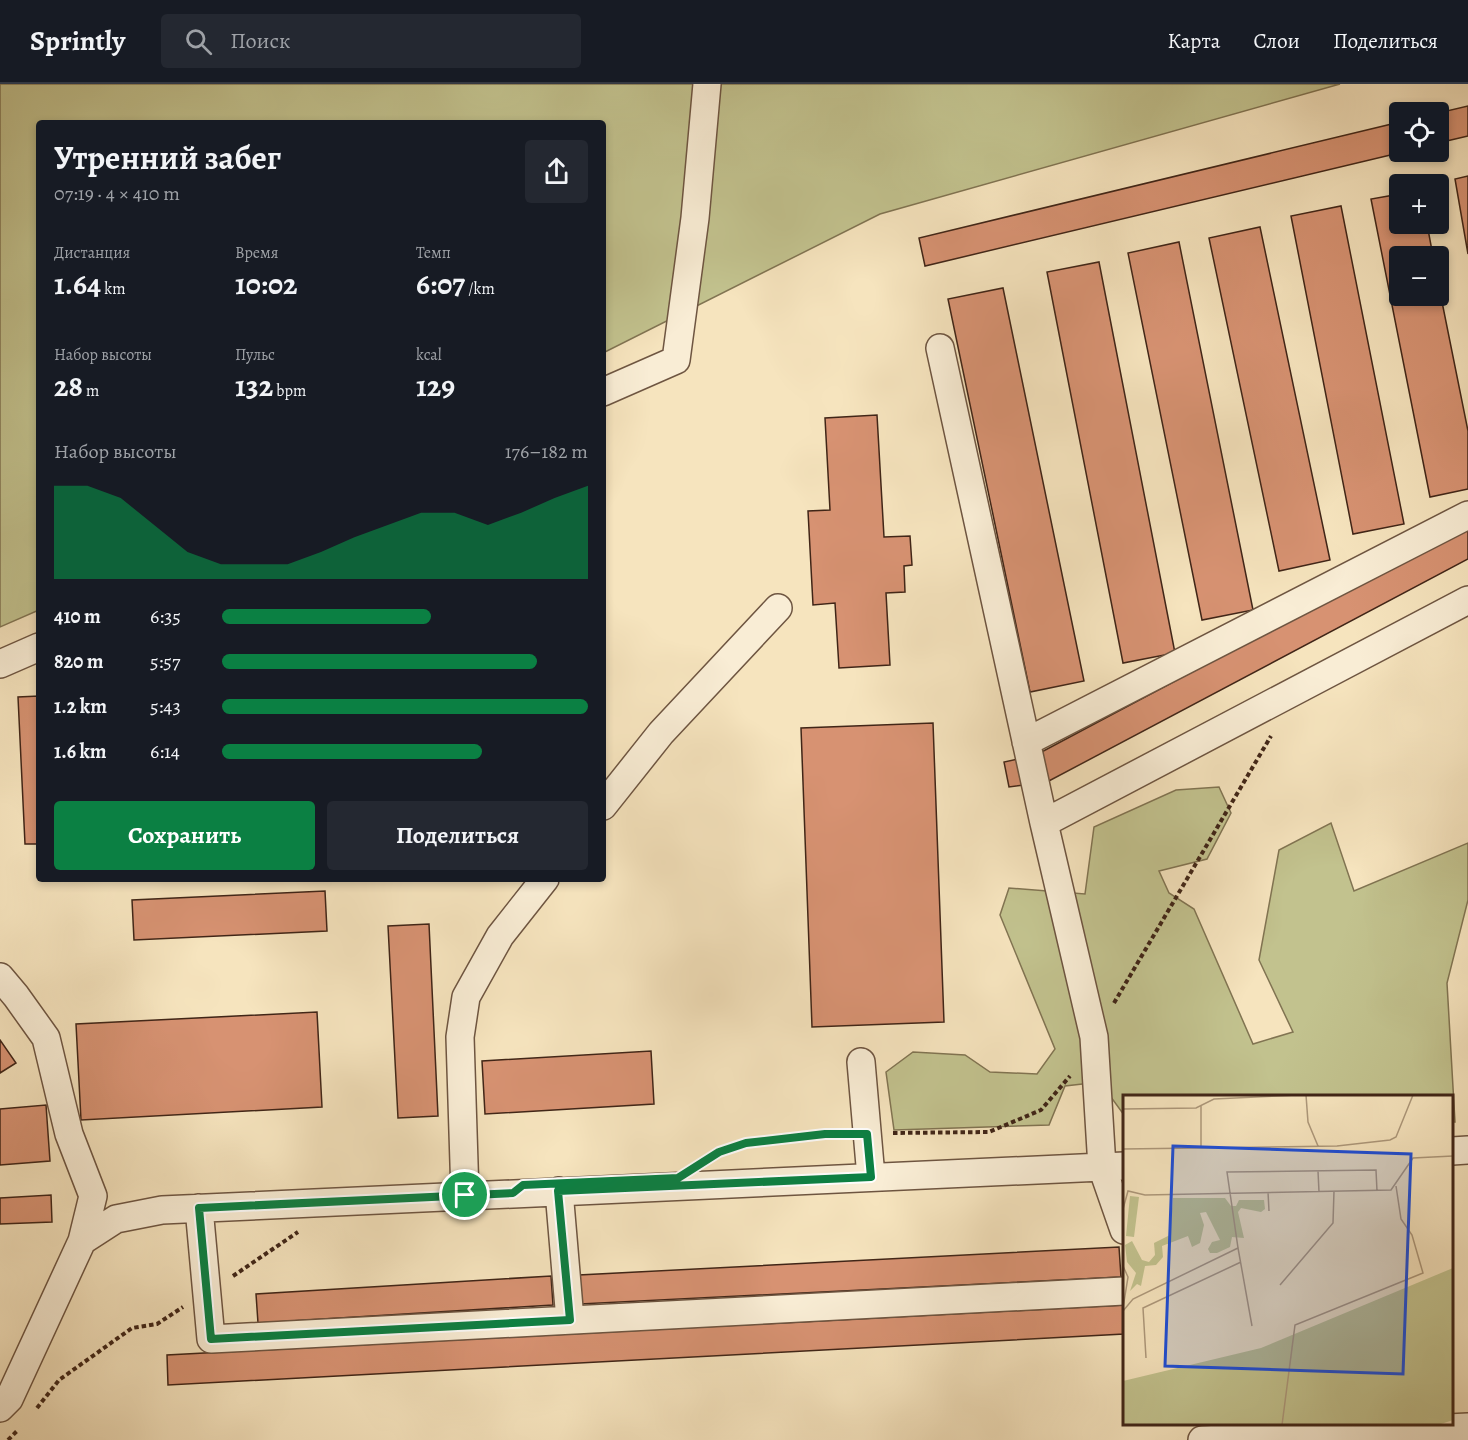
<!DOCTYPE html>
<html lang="ru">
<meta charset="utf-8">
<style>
body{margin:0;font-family:Alegreya,serif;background:#242831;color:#f1f3f6;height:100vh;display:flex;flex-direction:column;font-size:22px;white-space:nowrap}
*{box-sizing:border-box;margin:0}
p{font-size:20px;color:#9ea1a6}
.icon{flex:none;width:33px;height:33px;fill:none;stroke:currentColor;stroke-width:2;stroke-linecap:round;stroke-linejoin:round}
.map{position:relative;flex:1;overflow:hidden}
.side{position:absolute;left:36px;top:36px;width:570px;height:762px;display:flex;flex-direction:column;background:#171b24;border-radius:6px;box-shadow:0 3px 9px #0003}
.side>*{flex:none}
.buttons{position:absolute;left:1389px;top:18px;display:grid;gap:12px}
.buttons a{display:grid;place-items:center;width:60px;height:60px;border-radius:6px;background:#171b24;box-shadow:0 3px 9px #0003;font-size:30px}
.pin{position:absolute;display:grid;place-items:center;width:51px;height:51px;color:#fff;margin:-26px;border:3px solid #fff;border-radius:50%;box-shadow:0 2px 6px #0007}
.round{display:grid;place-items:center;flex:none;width:63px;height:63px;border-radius:6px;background:#242831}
.summary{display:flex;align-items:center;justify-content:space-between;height:102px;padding:0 18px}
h1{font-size:33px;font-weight:700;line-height:45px}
.stats{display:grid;grid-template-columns:repeat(3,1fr);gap:9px;height:102px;padding:6px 18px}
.stats div{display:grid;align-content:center}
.stats b{font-size:30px;font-weight:700}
.stats small{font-size:16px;font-weight:400}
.stats p{font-size:16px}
.chart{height:168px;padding:12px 18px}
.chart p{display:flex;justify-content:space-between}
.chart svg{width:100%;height:108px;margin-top:6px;fill:#0b8043;opacity:.7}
.button{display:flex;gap:12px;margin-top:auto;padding:12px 18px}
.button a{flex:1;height:69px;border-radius:6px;background:#0b8043;color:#fff;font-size:24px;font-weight:700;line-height:69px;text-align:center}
.button a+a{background:#242831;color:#f1f3f6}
ul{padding:0 18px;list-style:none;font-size:20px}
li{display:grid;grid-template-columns:96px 72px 1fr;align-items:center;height:45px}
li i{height:15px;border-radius:8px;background:#0b8043}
header{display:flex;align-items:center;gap:36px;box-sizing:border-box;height:84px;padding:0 30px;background:#171b24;border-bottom:2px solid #363941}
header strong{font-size:28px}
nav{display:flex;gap:33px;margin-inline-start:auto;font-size:21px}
.search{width:420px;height:54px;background:#242831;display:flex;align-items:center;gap:15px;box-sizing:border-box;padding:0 21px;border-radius:6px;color:#9ea1a6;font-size:22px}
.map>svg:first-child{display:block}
.green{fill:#c2c28e;stroke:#817452;stroke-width:1.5}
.building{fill:#d79272;stroke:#402517;stroke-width:1.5}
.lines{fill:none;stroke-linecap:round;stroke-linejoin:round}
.minor-casing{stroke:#6e5541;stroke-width:30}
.path{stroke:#402517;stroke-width:4;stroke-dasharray:4.5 3;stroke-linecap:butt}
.minor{stroke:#f9edd5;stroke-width:27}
.route-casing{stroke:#fff;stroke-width:12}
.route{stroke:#0b8043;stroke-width:8}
.inset-road{fill:none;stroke:#ad987b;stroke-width:1.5}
.view{fill:#1d4ed8;fill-opacity:0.15;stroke:#1d4ed8;stroke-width:3}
.inset-edge{fill:none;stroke:#402517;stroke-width:3}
</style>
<header>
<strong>Sprintly</strong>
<div class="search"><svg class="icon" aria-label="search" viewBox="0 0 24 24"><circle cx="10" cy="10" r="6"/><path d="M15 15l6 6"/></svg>Поиск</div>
<nav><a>Карта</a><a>Слои</a><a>Поделиться</a></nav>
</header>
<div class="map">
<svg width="1468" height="1356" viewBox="0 0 1468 1356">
<rect width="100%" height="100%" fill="#f6e4be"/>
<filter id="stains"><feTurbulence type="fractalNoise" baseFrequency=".00333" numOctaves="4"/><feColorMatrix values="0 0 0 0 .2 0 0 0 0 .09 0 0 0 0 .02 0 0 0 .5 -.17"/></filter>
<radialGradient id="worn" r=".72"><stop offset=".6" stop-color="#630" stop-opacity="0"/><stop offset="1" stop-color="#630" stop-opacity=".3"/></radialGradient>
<!-- green -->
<path class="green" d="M0 0H1340L880 130 603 269V39H39V526L0 543Z
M1219 703 1231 729 1207 775 1159 787 1169 809 1194 825 1253 960 1293 948 1259 876 1279 766 1331 739 1354 807 1468 759V816L1447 899 1455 1038H1452V1012H1124V1031L1100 998 1065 1002 1049 1041 894 1046 886 988 913 968 965 971 990 988 1037 990 1055 965 1000 831 1009 804 1085 810 1094 743 1176 706Z"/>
<!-- building -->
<path class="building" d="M1468 22V52L1438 59V29Z
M1400 38V68H1403L925 182 919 154Z
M1468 92V170L1455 95Z
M1400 110V140H1427L1433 172H1400V212H1438V198L1468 347V405L1430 413 1371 115Z
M1341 122 1404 440 1353 450 1291 132Z
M1260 143 1330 476 1279 487 1209 154Z
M1179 158 1253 526 1202 536 1128 169Z
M1099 178 1175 569 1123 579 1047 188Z
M1003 204 1084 597 1030 608 948 215Z
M877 331 884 453 910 452 912 481 904 482 905 508 886 509 890 581 839 584 835 519 813 521 808 427 830 426 825 334Z
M1468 441V475L1047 698 1009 703 1004 678 1036 671Z
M39 612V760H25L18 613Z
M933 639 944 938 812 943 801 644Z
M325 807 327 847 134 856 132 816Z
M429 840 438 1032 398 1034 388 842Z
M317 928 322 1023 81 1036 76 940Z
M0 956 16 979 0 989Z
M651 967 654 1020 485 1030 482 977Z
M46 1021 50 1077 0 1081V1025Z
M51 1111 52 1138 0 1140V1114Z
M1119 1163 1121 1193 580 1220 579 1191Z
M551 1192 553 1221 258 1239 256 1210Z
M1124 1221V1250L168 1301 167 1271Z"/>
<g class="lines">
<!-- minor casing -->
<g class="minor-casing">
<path id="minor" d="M940 264 1044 739
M603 308 676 276 695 134 707 0
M0 580 39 563
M1026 658 1468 431
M603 722 661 649 778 524
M0 893 16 912 46 954 69 1050 93 1112 82 1157
M861 978 871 1093
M1452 1067 1468 1066
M559 1107 570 1236
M465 1111 460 953 466 913 500 852 545 795
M199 1124 211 1255 1124 1207
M1124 1146 1102 1083 1094 953 1044 739 1468 516
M0 1324 9 1315 82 1157 116 1135 162 1126 1124 1082
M1202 1356 1468 1343"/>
</g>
<!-- path -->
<path class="path" d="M1114 919 1271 652
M893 1049 989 1048 1041 1026 1070 992
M711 1073C734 1058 762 1057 788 1054 806 1052 823 1050 841 1050
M233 1192 298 1148
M37 1324 59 1296 132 1244 157 1240 183 1223
M8 1356 18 1346"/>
<!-- minor -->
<use href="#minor" class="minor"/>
</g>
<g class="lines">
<!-- route casing -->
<g class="route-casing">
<path id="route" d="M825 1050H867L871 1093 558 1107 570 1236 211 1255 199 1124 513 1109 523 1101 678 1094 719 1068 746 1059Z"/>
</g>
<!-- route -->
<use href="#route" class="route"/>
</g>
<!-- overview -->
<g transform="translate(1123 1011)">
<rect width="330" height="330" fill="#f6e4be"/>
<path d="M7 101 16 102 11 142 3 141ZM50 103H102L108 111H113L116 105H141L142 114 138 117 118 113 115 117 121 143 109 142 107 152 94 158H87L85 154 89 147 97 145 83 117 77 118 81 130 77 148 69 152 65 141 39 151 40 162 33 170 22 171 18 191 14 189 7 196 13 178 4 167 2 150 9 146 19 165 26 167 32 160 31 148 47 140ZM330 173V325L315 330H0V286L138 253Z" fill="#c2c28e"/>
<path class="inset-road" d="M183 0 185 27 195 51M0 14 73 13 91 4 174 0M78 53V10M0 54 214 51 267 45 273 42 290 0M195 76 196 97M145 97 146 116M0 114 5 96 22 100 268 95 290 63 330 61M115 153 129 231M0 171 5 182 0 213M157 190 210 128 211 96M0 216 10 204 115 153 104 77 253 75 254 96M23 263 20 213 118 167M159 330 172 230 300 178 289 140 278 124 273 91"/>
<path class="view" d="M50 51 288 59 280 279 42 271Z"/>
<rect width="330" height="330" class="inset-edge"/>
</g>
<rect width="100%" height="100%" filter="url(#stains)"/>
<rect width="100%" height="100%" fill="url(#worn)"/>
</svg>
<div class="buttons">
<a><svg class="icon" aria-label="locate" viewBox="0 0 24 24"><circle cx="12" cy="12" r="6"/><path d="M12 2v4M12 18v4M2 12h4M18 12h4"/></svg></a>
<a>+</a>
<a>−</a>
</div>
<div class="pin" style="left:465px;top:1111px;background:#1e9e55"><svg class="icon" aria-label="arrive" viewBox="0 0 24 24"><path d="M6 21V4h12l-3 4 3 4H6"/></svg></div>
<section class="side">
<div class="summary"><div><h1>Утренний забег</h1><p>07:19 · 4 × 410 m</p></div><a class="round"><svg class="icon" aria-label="share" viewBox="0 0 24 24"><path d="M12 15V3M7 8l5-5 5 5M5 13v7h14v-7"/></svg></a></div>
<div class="stats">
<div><p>Дистанция</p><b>1.64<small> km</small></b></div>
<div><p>Время</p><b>10:02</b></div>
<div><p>Темп</p><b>6:07<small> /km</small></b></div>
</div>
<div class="stats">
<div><p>Набор высоты</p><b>28<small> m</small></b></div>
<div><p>Пульс</p><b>132<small> bpm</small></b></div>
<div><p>kcal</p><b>129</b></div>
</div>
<div class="chart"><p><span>Набор высоты</span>176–182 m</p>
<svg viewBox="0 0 160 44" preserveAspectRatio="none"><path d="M0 44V6L10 6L20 11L30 22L40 33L50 38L60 38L70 38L80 33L90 27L100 22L110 17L120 17L130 22L140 17L150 11L160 6V44z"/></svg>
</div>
<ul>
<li><b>410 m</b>6:35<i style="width:57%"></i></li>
<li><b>820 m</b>5:57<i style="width:86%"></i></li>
<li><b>1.2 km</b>5:43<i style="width:100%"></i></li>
<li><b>1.6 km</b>6:14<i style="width:71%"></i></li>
</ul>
<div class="button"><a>Сохранить</a><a>Поделиться</a></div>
</section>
</div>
